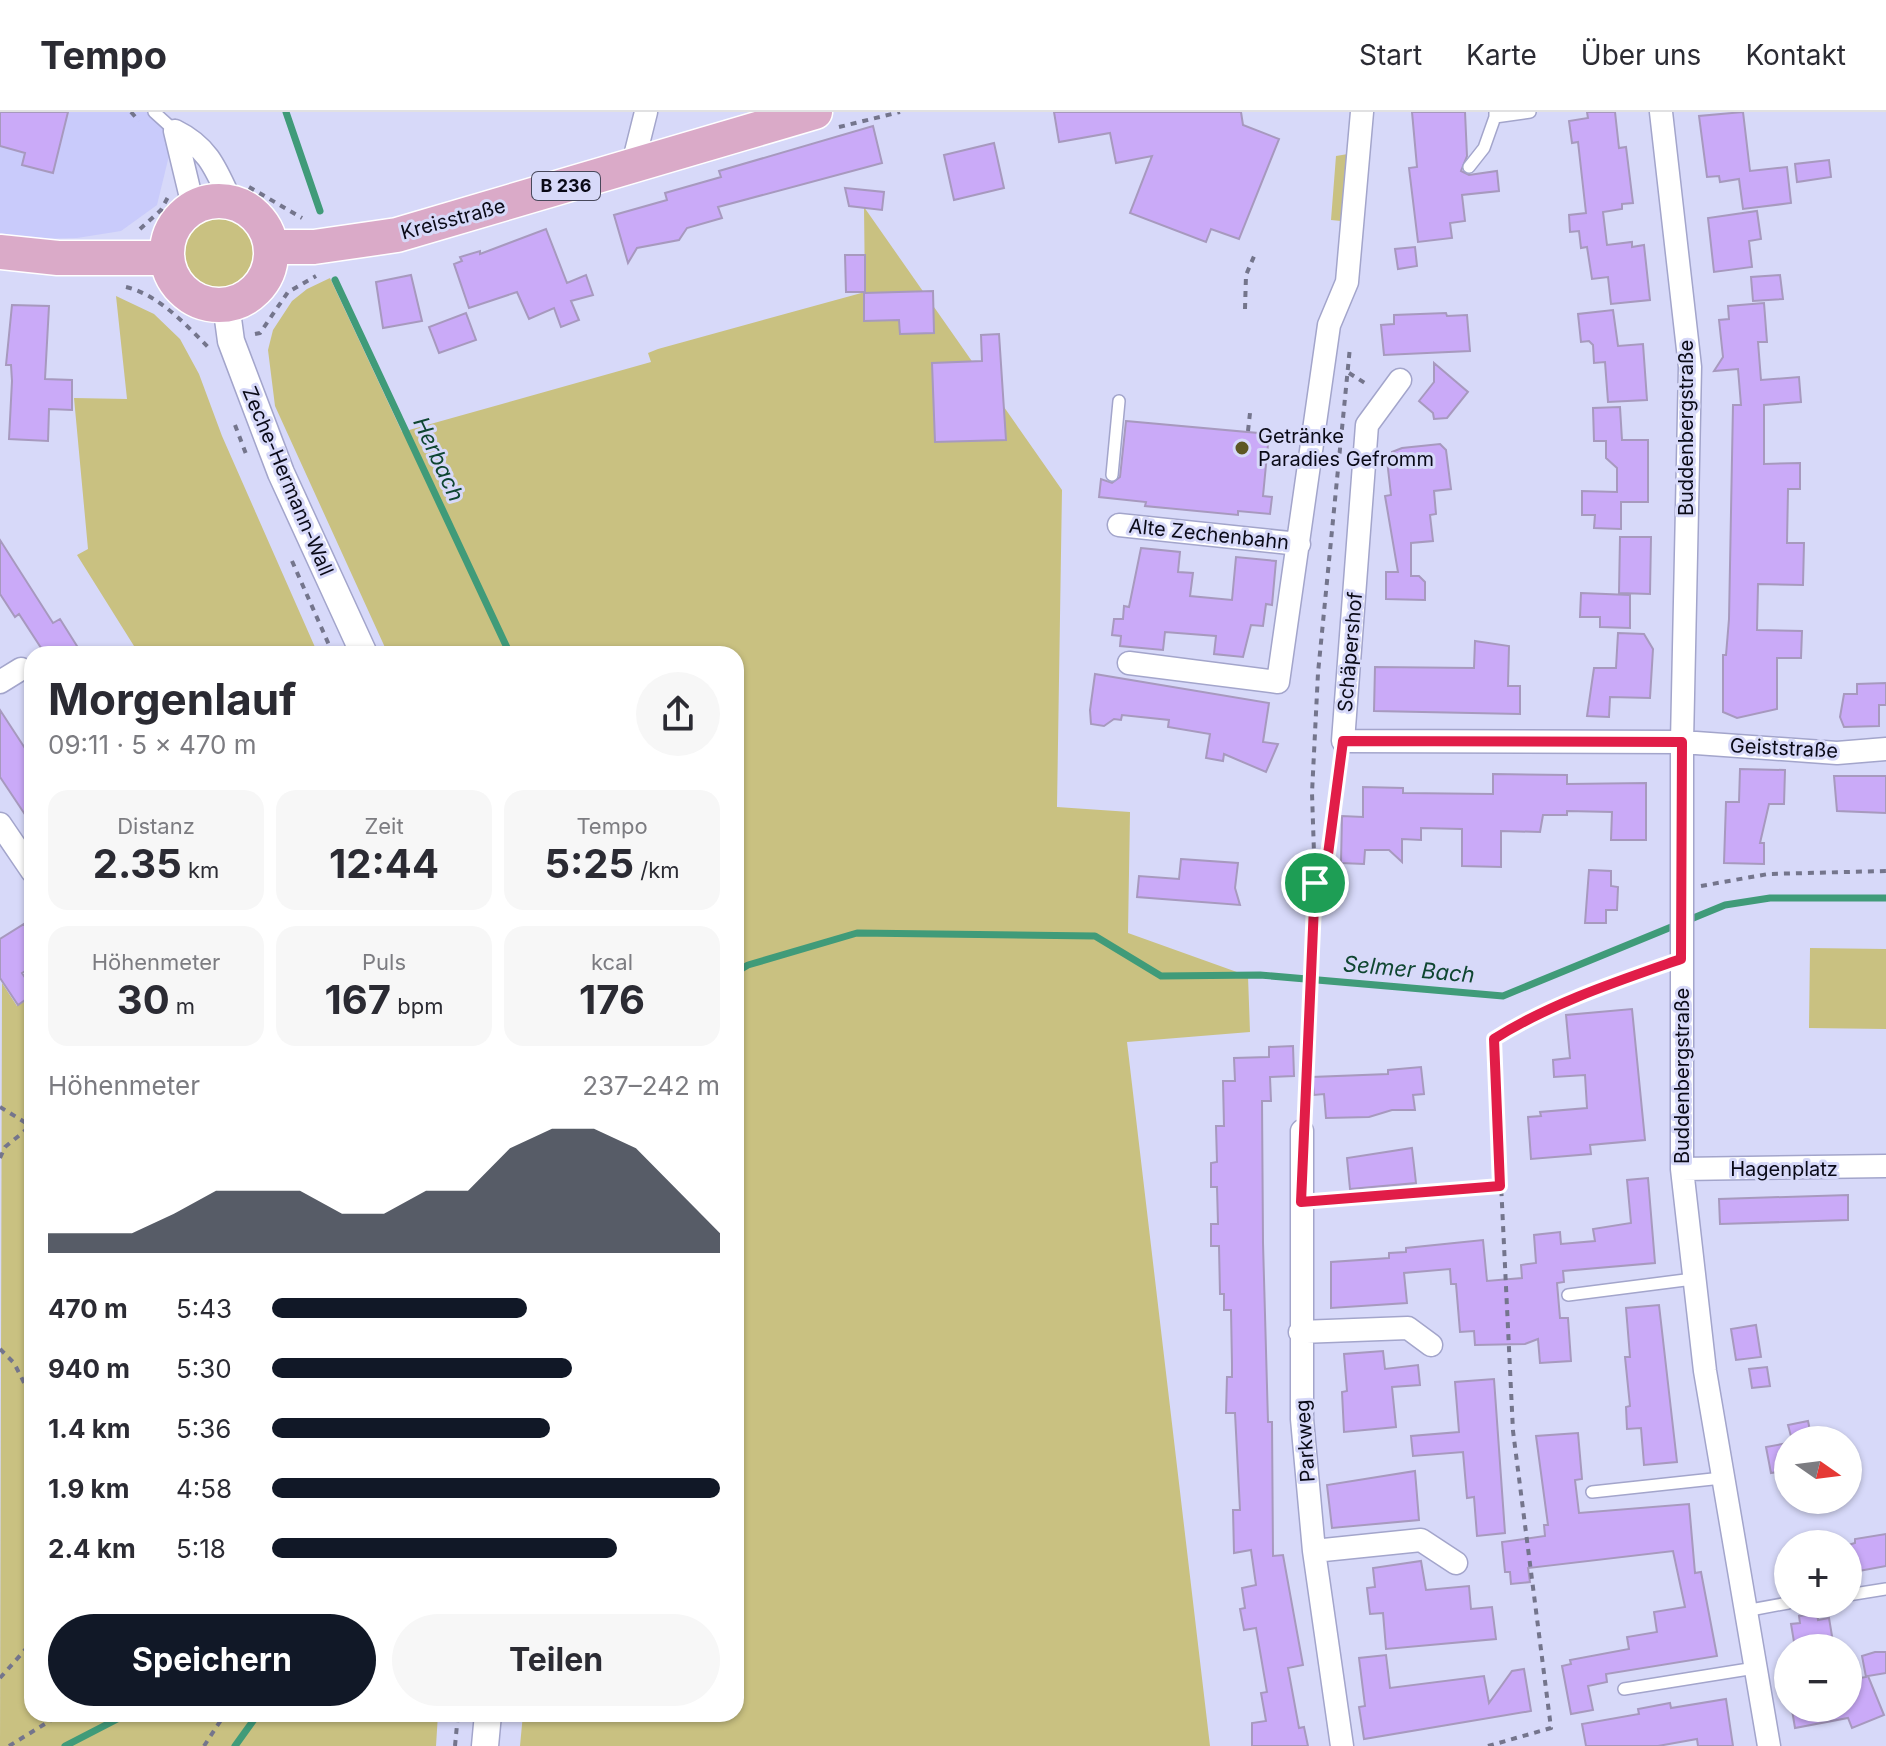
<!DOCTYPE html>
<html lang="de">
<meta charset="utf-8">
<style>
body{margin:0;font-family:Inter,sans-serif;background:#f7f7f7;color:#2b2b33;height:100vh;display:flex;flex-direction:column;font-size:30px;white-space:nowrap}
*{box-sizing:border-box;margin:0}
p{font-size:26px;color:#7c7c81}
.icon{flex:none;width:44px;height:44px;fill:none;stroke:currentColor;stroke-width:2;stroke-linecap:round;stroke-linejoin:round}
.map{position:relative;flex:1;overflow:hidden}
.side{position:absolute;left:24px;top:534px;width:720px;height:1076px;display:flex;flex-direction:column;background:#fff;border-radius:24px;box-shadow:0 2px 6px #0004}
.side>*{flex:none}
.needle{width:52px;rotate:104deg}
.tools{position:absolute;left:1774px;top:1314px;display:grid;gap:16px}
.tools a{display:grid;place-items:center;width:88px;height:88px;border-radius:50%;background:#fff;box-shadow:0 2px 6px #0004;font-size:40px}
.pin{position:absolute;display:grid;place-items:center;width:68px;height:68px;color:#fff;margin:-34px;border:4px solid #fff;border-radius:50%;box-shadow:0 2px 8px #0007}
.round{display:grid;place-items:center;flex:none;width:84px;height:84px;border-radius:42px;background:#f7f7f7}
.head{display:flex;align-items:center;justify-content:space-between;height:136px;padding:0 24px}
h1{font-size:44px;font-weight:700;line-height:60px}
.figures{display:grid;grid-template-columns:repeat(3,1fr);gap:12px;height:136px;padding:8px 24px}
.figures div{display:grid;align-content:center;border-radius:20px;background:#f7f7f7;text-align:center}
.figures b{font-size:40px;font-weight:700}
.figures small{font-size:22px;font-weight:400}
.figures p{font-size:22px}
.chart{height:224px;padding:16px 24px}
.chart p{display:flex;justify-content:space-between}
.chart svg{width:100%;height:144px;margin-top:8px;fill:#111827;opacity:.7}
.action{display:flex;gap:16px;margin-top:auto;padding:16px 24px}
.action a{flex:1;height:92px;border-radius:48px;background:#111827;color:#fff;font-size:32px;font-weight:700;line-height:92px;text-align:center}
.action a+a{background:#f7f7f7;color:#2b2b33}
ul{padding:0 24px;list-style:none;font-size:26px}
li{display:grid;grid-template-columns:128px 96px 1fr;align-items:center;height:60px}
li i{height:20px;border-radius:10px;background:#111827}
header{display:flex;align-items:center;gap:48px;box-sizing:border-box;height:112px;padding:0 40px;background:#fff;border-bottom:2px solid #e1e1e2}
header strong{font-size:38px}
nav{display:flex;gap:44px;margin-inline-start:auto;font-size:28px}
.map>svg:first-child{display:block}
.built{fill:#c9cbfb}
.green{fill:#c9c181}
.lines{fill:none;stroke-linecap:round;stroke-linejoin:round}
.stream{stroke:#409b79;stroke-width:7}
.building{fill:#caaaf8;stroke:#a799be;stroke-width:2}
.service-casing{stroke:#a3a5cb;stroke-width:14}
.minor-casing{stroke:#a3a5cb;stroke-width:25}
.tertiary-casing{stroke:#a3a5cb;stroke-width:29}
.primary-casing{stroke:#fff;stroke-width:37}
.path{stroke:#74758c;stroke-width:4;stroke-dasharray:6 6;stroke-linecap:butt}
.service{stroke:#fff;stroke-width:11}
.minor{stroke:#fff;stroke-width:22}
.tertiary{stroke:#fff;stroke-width:26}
.primary{stroke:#daaac8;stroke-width:34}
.route-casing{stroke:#fff;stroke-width:16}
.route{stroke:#e11d48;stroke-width:10}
.poi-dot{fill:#5d5723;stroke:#d7d9f9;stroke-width:3}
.labels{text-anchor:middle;stroke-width:6;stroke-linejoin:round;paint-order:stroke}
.shield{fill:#d7d9f9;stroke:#48485b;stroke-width:2}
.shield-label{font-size:18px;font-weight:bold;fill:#0a0a17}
.street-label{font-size:20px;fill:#0a0a17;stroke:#d7d9f9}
.poi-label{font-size:20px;fill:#0a0a17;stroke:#d7d9f9;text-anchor:start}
.water-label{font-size:22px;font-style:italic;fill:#0f4631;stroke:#d7d9f9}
</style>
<header>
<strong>Tempo</strong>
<nav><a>Start</a><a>Karte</a><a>Über uns</a><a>Kontakt</a></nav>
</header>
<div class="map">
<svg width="1886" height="1634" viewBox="0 0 1886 1634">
<rect width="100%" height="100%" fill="#d7d9f9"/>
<!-- built -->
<path class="built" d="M0 0H154L175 19 157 93 121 119 77 126 30 127 0 121Z"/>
<!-- green -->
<path class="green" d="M1348 42 1341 109 1331 108 1336 44Z
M864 95 1062 378 1057 695 1130 700 1128 821 1248 864 1250 920 1127 930 1210 1634H520L523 1602H736V542H388L275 294 268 238 273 218 292 189 307 177 330 166 402 320 651 250 648 241 658 237 865 180Z
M179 143a41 41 0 1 1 82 0a41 41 0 1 1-82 0Z
M116 184 154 202 180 227 199 262 222 324 318 542H139L77 443 88 437 74 286 127 287Z
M1810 836 1886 837V917L1809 916Z
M2 871 17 894 32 885V1602H438L436 1634H0Z"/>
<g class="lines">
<!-- stream -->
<path class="stream" d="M286 0 320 99
M335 168 510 542
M736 860 748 853 857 821 1095 824 1161 864 1260 863 1503 884 1725 793 1770 786H1886
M65 1634 127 1602
M235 1634 258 1602"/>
</g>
<!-- building -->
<path class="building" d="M0 0H68L53 61 22 53 25 41 0 34Z
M1054 0H1241L1243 13 1279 27 1239 127 1211 117 1206 130 1130 101 1152 44 1116 51 1110 21 1059 30Z
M1412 0H1465L1467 44 1461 59 1469 63 1497 59 1499 79 1462 83 1465 109 1450 111 1452 126 1418 130 1409 56 1417 55Z
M1587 0H1615L1619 36 1626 35 1633 91 1622 92V97L1603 100 1607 133 1632 130V135L1644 133 1650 188 1611 192 1608 165 1592 167 1587 135 1581 136 1579 119 1570 120 1569 103 1586 101 1578 30 1572 31 1569 9 1588 6Z
M1743 0 1750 59 1787 55 1791 91 1743 97 1739 67 1720 70 1719 64 1707 65 1699 4Z
M873 14 882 51 718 95 722 106 687 116 679 128 637 136 628 151 614 103 667 88 665 81 721 65 719 59Z
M994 31 1004 76 954 88 944 43Z
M1829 48 1831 65 1797 70 1795 52Z
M845 76 884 80 882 98 849 94Z
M1757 99 1761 127 1749 129 1752 155 1714 160 1708 106Z
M546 117 567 171 586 163 593 183 571 189 579 208 561 215 554 196 529 207 517 180 469 196 454 152 462 149 460 145 480 139V142Z
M1415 135 1417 154 1398 157 1395 137Z
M845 143H865V180H846Z
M411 163 422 209 383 216 376 170Z
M1780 163 1783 187 1753 189 1751 165Z
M933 179 934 221 900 222 899 208 864 209V181Z
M1764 191 1767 230H1758L1761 268 1799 265 1801 290 1764 293V352L1800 351V377H1788L1787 431H1804L1803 473 1758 472 1757 518 1802 519 1801 546H1777V597L1737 606 1723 600V543H1726L1729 507 1733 293H1741L1738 257 1714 259 1723 245 1719 208 1729 207 1728 194Z
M12 193 49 194 45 267 72 268V298L49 297 48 329 9 327 12 269 11 253H6Z
M1613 198 1618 234 1643 232 1647 288 1608 290 1605 250 1594 251 1593 233 1589 229 1581 230 1578 202Z
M466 201 476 228 439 241 429 215Z
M1446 201 1447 204 1467 203 1470 239 1384 243 1381 213 1394 212V203Z
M999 222 1006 328 935 330 932 251 982 249 981 223Z
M1434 251 1468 280 1447 306 1434 307 1433 301 1419 289 1434 270Z
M1620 295 1622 328H1648V390H1621V417L1594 416 1595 403H1582V379L1617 380V356L1606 346V329H1594L1593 296Z
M1126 309 1269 322 1263 384 1272 385 1270 402 1238 399V403L1145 394 1146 390 1099 385 1101 367 1112 371 1120 365Z
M1440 332 1446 338 1451 377 1434 379 1436 402 1430 403 1433 429 1411 431V464H1419L1425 470V488L1386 487V460H1398L1385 384 1391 383 1387 348H1393L1392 340 1402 336Z
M1620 425H1651L1650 482 1619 481Z
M0 428 53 511 60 507 82 542H45L19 502 15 505 0 482Z
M1141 436 1180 440 1178 460 1193 461 1190 484 1232 488 1236 445 1276 449 1272 493 1266 492 1263 514 1251 513 1243 545 1214 542 1216 524 1165 520 1163 538 1120 534 1121 524 1112 523 1114 507H1123L1124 494 1129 495Z
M1581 481 1630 483V516L1600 515V505H1580Z
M1618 521 1644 522 1653 537 1650 586 1610 585 1609 605 1587 604 1594 556H1616Z
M1475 529 1509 534 1508 574H1520V602L1374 599 1375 555 1474 556Z
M1095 562 1269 591 1263 630 1278 632 1266 660 1224 642 1223 649 1206 646 1210 622 1168 615 1169 608 1122 603 1121 608 1114 607 1104 614 1091 612 1090 598Z
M1886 571V593H1879V614L1844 615 1840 605 1844 582H1857V572Z
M0 598 32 647V713L0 665Z
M1740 657 1785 658 1784 692H1769L1760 731H1764V752L1724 751 1726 690H1739Z
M1493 662 1567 663V672L1646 671V728H1611L1612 700 1567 699V703H1543L1540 720 1501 719V755L1462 754V717L1421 716V728L1402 727V750L1389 738H1365L1364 752 1341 751 1342 704 1363 705V675L1403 676V681L1493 682Z
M1834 664H1886V701L1837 699Z
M1181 747 1238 751 1235 776 1240 793 1137 785 1139 764 1179 767Z
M1589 758 1611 759V774L1618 775 1617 798H1606V811H1585Z
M24 812 32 825V855L22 861 32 876V883L18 893 0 866V827Z
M1632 897 1645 1028 1590 1033 1591 1042 1531 1047 1528 1005 1541 1004 1540 1000 1587 996 1585 963 1554 965 1553 948 1570 946 1566 903Z
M1293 934 1294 964 1270 965 1271 989H1262L1263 1131 1268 1310H1272L1273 1444 1283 1443 1303 1553 1288 1556 1299 1616 1304 1615 1308 1634H1252V1611L1266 1609 1261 1581 1267 1580 1256 1516 1244 1518 1240 1497 1245 1496 1242 1476 1256 1473 1251 1438 1234 1441 1233 1398H1240L1235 1301H1226L1227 1265H1232V1252L1231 1198H1224V1182H1220L1219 1134H1211V1112H1218L1217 1075H1211V1051L1217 1050 1216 1014H1224L1223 969H1235L1234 946 1269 945V935Z
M1421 955 1424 982 1413 983 1415 998H1392L1369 1005 1326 1006 1324 982 1314 983 1312 965 1388 962V958Z
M1412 1036 1416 1071 1350 1077 1347 1046Z
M1648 1066 1655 1151 1563 1159 1564 1170 1557 1171 1560 1206H1568L1571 1249 1540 1251 1538 1227 1525 1232 1475 1233 1474 1219 1460 1220 1456 1172H1451L1450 1157 1404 1161 1407 1191 1331 1196V1150L1389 1146V1141L1406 1140V1136L1483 1128 1487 1169 1522 1166 1521 1153 1536 1151 1534 1123 1560 1120 1561 1132 1595 1129 1593 1117 1631 1111 1627 1068Z
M1848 1083V1108L1720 1112 1719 1087Z
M1659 1193 1677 1350 1644 1353 1641 1316 1627 1317 1626 1295 1630 1294 1625 1245H1630L1626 1196Z
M1756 1213 1761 1245 1736 1248 1731 1217Z
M1383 1239 1385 1257 1418 1253 1420 1273 1392 1275 1396 1315 1344 1320 1342 1280 1347 1279 1344 1242Z
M1767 1255 1770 1274 1752 1276 1749 1257Z
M1494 1267 1505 1421 1477 1424 1474 1385 1467 1386 1463 1340 1413 1344 1411 1324 1459 1320 1455 1270Z
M1808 1309 1812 1328H1792L1788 1313Z
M1578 1321 1582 1367 1575 1368 1579 1401 1689 1392 1695 1461 1701 1460 1717 1544 1606 1562 1607 1570 1588 1574 1593 1598 1571 1602 1562 1554 1571 1552 1570 1548 1629 1537 1627 1525 1657 1520 1654 1500 1685 1495 1673 1439 1528 1456 1530 1470 1511 1472 1510 1460H1505L1502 1430 1545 1424 1544 1413H1548L1536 1324Z
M1788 1331V1358L1771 1361 1766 1335Z
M1415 1359 1419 1408 1332 1416 1327 1373Z
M1886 1422V1454L1848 1461V1433L1855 1431V1427Z
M1421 1449 1426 1478 1469 1474 1471 1497 1492 1495 1496 1527 1386 1537 1383 1501 1370 1502 1367 1476 1375 1475 1373 1456Z
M1817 1502 1818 1508 1829 1506 1834 1536H1795L1791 1512 1800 1511 1799 1504Z
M1875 1540H1886V1561L1868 1564 1884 1603 1852 1616 1848 1606 1795 1616 1792 1598 1848 1596V1568L1866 1565 1862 1544Z
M1386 1543 1390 1576 1484 1564 1489 1591 1512 1559 1524 1557 1531 1599 1364 1627 1359 1595 1365 1594 1359 1546Z
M1726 1587 1733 1634H1698L1697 1627 1658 1634H1586L1582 1612 1639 1602 1638 1597 1670 1591 1671 1596Z"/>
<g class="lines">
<!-- service casing -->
<g class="service-casing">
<path id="service" d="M154 0 175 19
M1495 1V5L1530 0
M1469 55 1484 36 1495 5
M1112 363 1119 289
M1568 1183 1693 1167
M1592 1380 1722 1366
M1848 1483 1886 1477
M1745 1499 1788 1491
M1624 1577 1755 1556"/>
</g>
<!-- minor casing -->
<g class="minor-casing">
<path id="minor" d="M1661 0 1690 255 1682 630V1057L1705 1259 1769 1634
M175 19C208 35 216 57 231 90
M175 19 193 94
M633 52 646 0
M1400 268 1367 313 1343 629 1682 630 1837 641 1886 637
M1119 413 1299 432
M1129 551 1278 570 1329 213 1347 170 1362 0
M0 570 21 557
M0 712 32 759
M1302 1019V1307L1314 1439 1342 1634
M1682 1057 1886 1054
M1300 1220 1408 1216 1431 1233
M1314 1439 1421 1428 1456 1451"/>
</g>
<!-- tertiary casing -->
<g class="tertiary-casing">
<path id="tertiary" d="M226 192 231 229 281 361 364 542
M485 1634 488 1602"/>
</g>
<!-- primary casing -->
<g class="primary-casing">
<path id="primary" d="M167 141a52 52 0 1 1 104 0a52 52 0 1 1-104 0Z
M271 135H314L397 123 815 0
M0 140 58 146H166"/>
</g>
<!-- path -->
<path class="path" d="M131 0 139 9
M839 15 900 0
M249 75 302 106
M140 117 161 98 168 85
M126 175C159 183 185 212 208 235
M1245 197 1246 163 1255 142
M255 222 260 221 288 180 316 164
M1349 261 1368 273
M235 313 246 342
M1248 319 1250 301
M292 449 333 542
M1316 769 1327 750 1340 649
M1701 774 1768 762 1886 759
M0 995 31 1014
M1303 1000 1315 771 1312 681 1318 561 1350 235
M0 1046 5 1035 32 1013
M1323 1089 1500 1074
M0 1237 14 1251 32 1286
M0 1566 32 1530
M9 1634 61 1602
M204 1634 225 1602
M455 1634 458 1602
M1488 1634 1551 1616 1513 1319 1494 927 1518 912 1660 854"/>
<!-- service -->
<use href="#service" class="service"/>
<!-- minor -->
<use href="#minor" class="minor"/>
<!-- tertiary -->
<use href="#tertiary" class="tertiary"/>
<!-- primary -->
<use href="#primary" class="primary"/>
</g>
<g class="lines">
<!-- route casing -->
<g class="route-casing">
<path id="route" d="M1343 629 1682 630 1681 847C1618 869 1551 891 1494 927L1500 1074 1301 1090 1315 771 1327 750Z"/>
</g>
<!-- route -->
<use href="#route" class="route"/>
</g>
<!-- markers -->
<circle class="poi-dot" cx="1242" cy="336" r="8"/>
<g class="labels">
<!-- shield labels -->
<rect class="shield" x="532" y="60" width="68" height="28" rx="6"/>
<g class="shield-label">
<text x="566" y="80">B 236</text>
</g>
<!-- street labels -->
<g class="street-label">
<text transform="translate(453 107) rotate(-15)" y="7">Kreisstraße</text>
<text transform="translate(1686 316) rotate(-90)" y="7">Buddenbergstraße</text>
<text transform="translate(288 369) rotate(67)" y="7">Zeche-Hermann-Wall</text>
<text transform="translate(1209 422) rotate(6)" y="7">Alte Zechenbahn</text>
<text transform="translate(1350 540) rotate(-85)" y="7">Schäpershof</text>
<text transform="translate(1784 636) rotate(3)" y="7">Geiststraße</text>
<text transform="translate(1682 964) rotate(-90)" y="7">Buddenbergstraße</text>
<text x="1784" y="1064">Hagenplatz</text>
<text transform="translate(1305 1329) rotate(-94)" y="7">Parkweg</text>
</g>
<!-- poi labels -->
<g class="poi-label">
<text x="1258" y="331">Getränke<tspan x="1258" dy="23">Paradies Gefromm</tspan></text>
</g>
<!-- water labels -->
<g class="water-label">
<text transform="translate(439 347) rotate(65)" y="8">Herbach</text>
<text transform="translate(1409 857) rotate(5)" y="8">Selmer Bach</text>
</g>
</g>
</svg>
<div class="tools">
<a><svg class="needle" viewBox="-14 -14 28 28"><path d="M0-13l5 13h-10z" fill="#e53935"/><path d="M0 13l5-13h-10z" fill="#7c7c81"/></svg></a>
<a>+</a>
<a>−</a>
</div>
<div class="pin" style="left:1315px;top:771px;background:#1e9e55"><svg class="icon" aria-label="arrive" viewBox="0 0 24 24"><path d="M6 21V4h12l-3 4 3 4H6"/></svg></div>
<section class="side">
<div class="head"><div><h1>Morgenlauf</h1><p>09:11 · 5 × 470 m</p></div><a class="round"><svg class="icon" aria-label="share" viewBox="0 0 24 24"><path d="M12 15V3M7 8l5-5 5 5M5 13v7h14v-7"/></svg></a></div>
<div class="figures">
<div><p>Distanz</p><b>2.35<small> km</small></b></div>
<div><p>Zeit</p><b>12:44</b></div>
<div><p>Tempo</p><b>5:25<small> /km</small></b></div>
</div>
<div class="figures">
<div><p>Höhenmeter</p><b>30<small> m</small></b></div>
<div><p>Puls</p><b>167<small> bpm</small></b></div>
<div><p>kcal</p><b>176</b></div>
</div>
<div class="chart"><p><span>Höhenmeter</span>237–242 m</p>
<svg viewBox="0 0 160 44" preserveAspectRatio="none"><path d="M0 44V38L10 38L20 38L30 32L40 25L50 25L60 25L70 32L80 32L90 25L100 25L110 12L120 6L130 6L140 12L150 25L160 38V44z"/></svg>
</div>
<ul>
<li><b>470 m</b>5:43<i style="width:57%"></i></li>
<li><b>940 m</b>5:30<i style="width:67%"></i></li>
<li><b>1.4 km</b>5:36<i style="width:62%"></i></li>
<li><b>1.9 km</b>4:58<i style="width:100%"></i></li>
<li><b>2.4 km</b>5:18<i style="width:77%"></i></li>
</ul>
<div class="action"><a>Speichern</a><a>Teilen</a></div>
</section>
</div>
